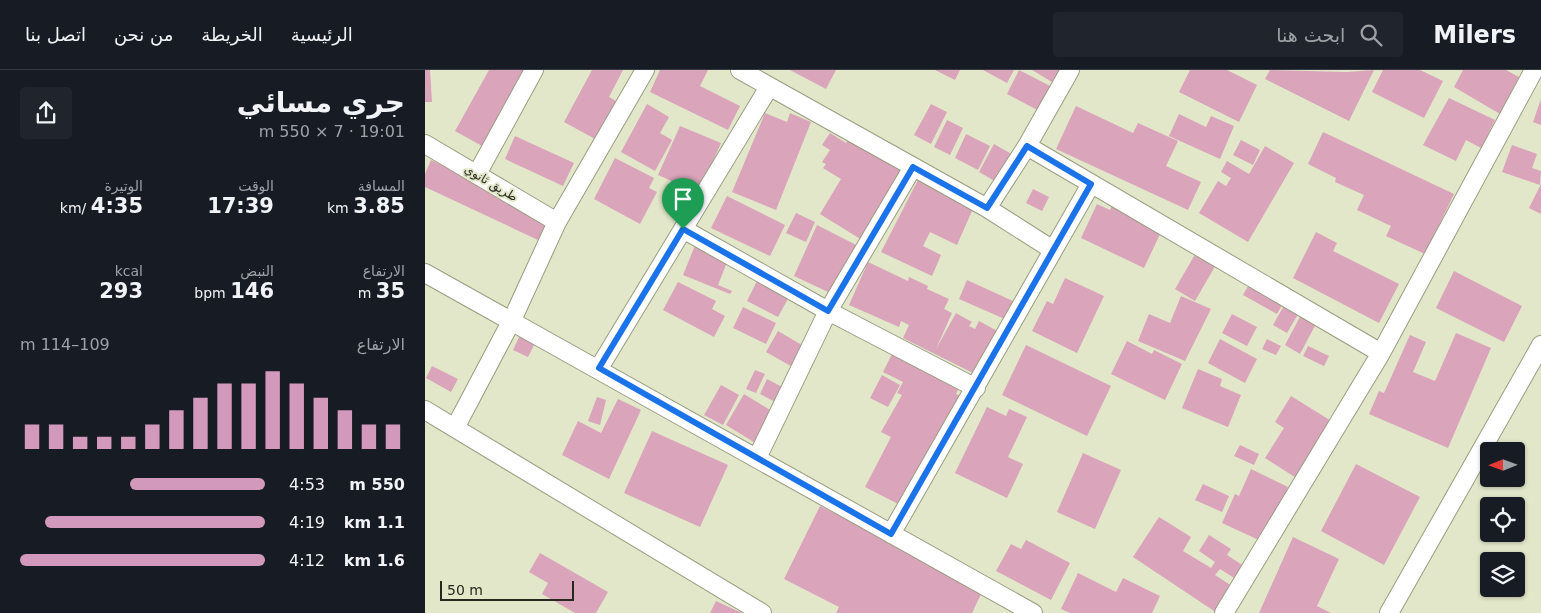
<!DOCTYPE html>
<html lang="ar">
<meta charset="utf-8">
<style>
body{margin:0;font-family:"DejaVu Sans","Noto Sans Arabic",sans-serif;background:#20242c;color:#f1f3f6;direction:rtl;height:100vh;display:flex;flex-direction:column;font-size:19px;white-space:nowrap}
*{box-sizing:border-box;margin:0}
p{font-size:16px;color:#9ea1a6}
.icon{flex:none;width:28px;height:28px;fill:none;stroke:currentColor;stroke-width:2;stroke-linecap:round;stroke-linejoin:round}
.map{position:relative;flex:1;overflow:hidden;direction:ltr}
.details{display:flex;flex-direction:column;background:#171b24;width:425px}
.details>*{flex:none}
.needle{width:32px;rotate:269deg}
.controls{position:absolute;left:1055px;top:372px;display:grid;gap:10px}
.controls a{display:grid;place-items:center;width:45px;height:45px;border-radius:5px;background:#171b24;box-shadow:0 1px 4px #0004;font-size:25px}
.scale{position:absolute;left:15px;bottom:12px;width:134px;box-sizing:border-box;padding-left:5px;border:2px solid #27291e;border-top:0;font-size:14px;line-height:18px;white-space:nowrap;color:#27291e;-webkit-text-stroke:4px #e2e7c9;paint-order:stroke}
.pin{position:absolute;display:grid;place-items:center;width:42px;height:42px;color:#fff;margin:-51px -21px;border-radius:50% 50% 50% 0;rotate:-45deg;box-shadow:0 0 5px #0007}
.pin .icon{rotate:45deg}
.round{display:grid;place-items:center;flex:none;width:52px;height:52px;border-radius:5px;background:#20242c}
.headline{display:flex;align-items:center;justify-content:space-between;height:85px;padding:0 20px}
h1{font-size:28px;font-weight:700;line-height:38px}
.metrics{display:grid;grid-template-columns:repeat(3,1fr);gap:8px;height:85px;padding:5px 20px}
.metrics div{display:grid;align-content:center}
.metrics b{font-size:21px;font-weight:700}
.metrics small{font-size:14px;font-weight:400}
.metrics p{font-size:14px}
.chart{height:140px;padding:10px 20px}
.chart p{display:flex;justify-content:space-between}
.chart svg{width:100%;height:90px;margin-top:5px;stroke:#d399bc;stroke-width:6}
ul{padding:0 20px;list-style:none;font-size:16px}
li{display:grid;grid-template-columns:80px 60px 1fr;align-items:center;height:38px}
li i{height:12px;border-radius:6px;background:#d399bc}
header{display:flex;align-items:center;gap:30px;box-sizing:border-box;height:70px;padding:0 25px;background:#171b24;border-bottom:1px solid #363941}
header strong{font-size:24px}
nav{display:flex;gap:28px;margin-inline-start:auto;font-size:18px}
.search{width:350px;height:45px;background:#20242c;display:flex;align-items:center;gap:12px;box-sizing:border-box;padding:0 18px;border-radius:5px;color:#9ea1a6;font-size:19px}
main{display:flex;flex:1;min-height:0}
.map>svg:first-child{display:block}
.building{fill:#daa4bb}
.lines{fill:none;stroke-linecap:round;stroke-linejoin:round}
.street-casing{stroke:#989d81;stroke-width:20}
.street{stroke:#fff;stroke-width:18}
.route-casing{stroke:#fff;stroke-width:10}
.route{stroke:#1a73e8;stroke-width:6}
.labels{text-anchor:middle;stroke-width:4;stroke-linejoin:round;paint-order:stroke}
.street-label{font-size:12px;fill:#27291e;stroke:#e2e7c9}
</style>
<header>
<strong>Milers</strong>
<div class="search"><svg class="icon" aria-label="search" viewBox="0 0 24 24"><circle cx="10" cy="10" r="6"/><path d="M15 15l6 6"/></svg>ابحث هنا</div>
<nav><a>الرئيسية</a><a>الخريطة</a><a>من نحن</a><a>اتصل بنا</a></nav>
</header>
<main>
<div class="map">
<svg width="1116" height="543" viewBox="0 0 1116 543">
<rect width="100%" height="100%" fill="#e2e7c9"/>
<!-- building -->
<path class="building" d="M0 0H5L7 32H0Z
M64 0H99L57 76 30 61Z
M167 0H198L184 27 191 31 170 69 139 52Z
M235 0H283L275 16 315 36 303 60 225 22Z
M365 0H411L401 19Z
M510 0H535L530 10Z
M558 0H589L582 13Z
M594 0 631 19 618 43 582 24Z
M607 0H641L632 15Z
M765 0H802L832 15 814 52 754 22Z
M845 0 922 2 949 0 924 51 840 9Z
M958 0H995L1018 11 999 48 947 22Z
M1038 0H1081L1094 7 1075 44 1029 17Z
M1024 28 1070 50 1056 78 1041 70 1031 91 998 75Z
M1116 29V55L1108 52Z
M222 34 244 47 235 63 247 70 230 101 196 82Z
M506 34 522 42 506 74 489 65Z
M651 36 708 63 713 53 753 71 741 96 776 112 763 140 631 79Z
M340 43 362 52 365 43 386 52 351 140 307 122Z
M754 44 781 57 786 46 809 56 795 89 744 66Z
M522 50 538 58 525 85 509 77Z
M255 56 296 73 274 123 233 105Z
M428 62 483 97 445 175 395 144 416 109 398 98 401 94 397 92 405 80 397 75 405 63 421 73Z
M898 62 1029 124 1000 184 961 166 966 156 932 140 939 125 910 112 911 108 883 94Z
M541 64 565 76 553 100 530 88Z
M90 66 149 93 138 116 80 89Z
M816 70 835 80 828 95 808 85Z
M569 74 590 86 575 114 554 102Z
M1087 75 1112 84 1107 98 1116 101 1115 115 1077 102Z
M840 76 869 93 823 172 774 143 793 111 801 116 806 108 796 102 802 91 824 104Z
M190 88 229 108 224 118 232 122 215 154 169 129Z
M6 90 125 145 113 170 0 117V104Z
M494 108 550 134 532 175 505 162 498 176 516 185 507 206 456 182Z
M1116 114V144L1104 138Z
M608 119 624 127 617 141 601 133Z
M302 126 360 155 345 186 286 158Z
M672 134 685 140 687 136 737 160 719 198 656 168Z
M371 143 390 152 381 172 361 163Z
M392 155 441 180 418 229 369 206Z
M891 162 912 173 908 181 974 214 954 253 868 208Z
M271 173 304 187 293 215 307 221 305 224 258 205Z
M772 181 792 193 770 231 750 219Z
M443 192 483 211 484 207 503 216 502 219 524 229 519 239 527 243 511 279 531 243 547 252 544 256 550 259 554 251 576 263 552 305 478 268 484 255 476 251 474 257 424 235Z
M1029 201 1097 236 1079 272 1011 238Z
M640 208 679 226 652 283 607 261 622 231 628 234Z
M333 209 365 225 353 247 322 231Z
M542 210 590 232 582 250 534 229Z
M826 211 860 230 852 244 818 225Z
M253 212 291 231 287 239 300 246 289 267 238 240Z
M756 226 786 239 760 291 713 271 724 244 745 253Z
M861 232 875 241 862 263 848 255Z
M318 237 351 253 341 274 308 258Z
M877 243 892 252 875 284 860 275Z
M807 244 832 257 822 276 797 263Z
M353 261 382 278 371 299 341 282Z
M1031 263 1066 278 1023 378 944 344 954 321 959 323 985 265 1001 272 988 302 1010 311Z
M95 265 110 273 103 287 88 280Z
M795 269 832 289 820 313 783 293Z
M842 269 856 276 851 285 837 279Z
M702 271 727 284 729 280 757 294 740 330 686 304Z
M601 275 686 316 662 366 577 325Z
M883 276 904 286 899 296 878 286Z
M470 278 535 316 531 324 537 327 481 438 440 417 466 367 456 362 477 325 472 323 478 312 458 302Z
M7 296 33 309 26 322 1 308Z
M773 299 797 309 795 316 816 325 803 357 757 338Z
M330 300 340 304 331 323 321 319Z
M457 305 475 315 463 337 445 328Z
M342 309 361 319 354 334 335 324Z
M296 315 314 325 298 355 279 345Z
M319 324 350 343 332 374 301 355Z
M866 326 911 354 876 411 840 388 859 358 850 352Z
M172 327 181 330 175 355 163 351Z
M193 329 216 340 184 409 137 385 153 351 176 363Z
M562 337 581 346 584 339 602 347 583 387 598 394 582 428 530 403Z
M227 361 303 395 275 457 199 423Z
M815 375 834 384 829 395 809 386Z
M658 383 696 400 670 459 632 442Z
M931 394 995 427 959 495 896 461Z
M826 399 863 417 838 472 797 453 810 424 814 426Z
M778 414 804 426 797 442 770 430Z
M395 436 559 518 547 543H411L414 537 359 509Z
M734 447 766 467 758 481 786 498 790 492 774 481 784 465 806 479 802 485 822 498 814 511 795 499 790 505 810 518 792 543 708 487Z
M868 467 914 489 892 536 906 543H834Z
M601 470 645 493 626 530 571 501 586 474 596 479Z
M115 483 183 522 171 543H150L117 524 123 513 104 502Z
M653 503 691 522 698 508 735 526 727 543H645L636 539Z
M291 531 317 543H285Z"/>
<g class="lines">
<!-- street casing -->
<g class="street-casing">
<path id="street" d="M315 0 562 138 628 180
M0 74 132 152
M602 76 956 283
M52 104 109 0
M562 138 602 76 645 0
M258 159 403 241 551 318
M0 203 608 543
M174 298 344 17
M0 340 337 543
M30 358 87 250 132 152 220 0
M332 388 403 241 488 97
M466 464 666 114
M799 543 956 283 1109 0
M964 543 1116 275"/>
</g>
<!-- street -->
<use href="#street" class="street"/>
</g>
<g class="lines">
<!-- route casing -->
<g class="route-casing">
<path id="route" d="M602 76 666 114 466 464 174 298 258 159 403 241 488 97 562 138Z"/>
</g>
<!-- route -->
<use href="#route" class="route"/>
</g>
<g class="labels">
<!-- street labels -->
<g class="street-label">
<text transform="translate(66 113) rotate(31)" y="4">طريق ثانوي</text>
</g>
</g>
</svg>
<div class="controls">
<a><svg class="needle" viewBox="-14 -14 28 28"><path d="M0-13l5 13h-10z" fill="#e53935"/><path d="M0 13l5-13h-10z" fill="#9ea1a6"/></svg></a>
<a><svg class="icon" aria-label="locate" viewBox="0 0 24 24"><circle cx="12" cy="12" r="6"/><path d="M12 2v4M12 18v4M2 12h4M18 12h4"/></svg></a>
<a><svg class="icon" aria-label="layers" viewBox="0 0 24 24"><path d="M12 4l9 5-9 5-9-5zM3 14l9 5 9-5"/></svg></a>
</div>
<div class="scale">50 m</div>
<div class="pin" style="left:258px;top:159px;background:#1e9e55"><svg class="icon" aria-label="arrive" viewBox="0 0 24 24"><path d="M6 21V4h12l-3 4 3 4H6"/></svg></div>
</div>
<section class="details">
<div class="headline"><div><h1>جري مسائي</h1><p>19:01 · 7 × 550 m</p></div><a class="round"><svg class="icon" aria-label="share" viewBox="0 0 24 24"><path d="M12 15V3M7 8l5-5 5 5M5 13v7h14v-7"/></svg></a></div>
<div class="metrics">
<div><p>المسافة</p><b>3.85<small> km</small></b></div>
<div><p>الوقت</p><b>17:39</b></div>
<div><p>الوتيرة</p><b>4:35<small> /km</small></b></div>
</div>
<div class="metrics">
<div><p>الارتفاع</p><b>35<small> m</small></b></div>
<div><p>النبض</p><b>146<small> bpm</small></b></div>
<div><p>kcal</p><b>293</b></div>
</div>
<div class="chart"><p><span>الارتفاع</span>109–114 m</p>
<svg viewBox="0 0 160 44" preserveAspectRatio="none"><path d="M5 44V32M15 44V32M25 44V38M35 44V38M45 44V38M55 44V32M65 44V25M75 44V19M85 44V12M95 44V12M105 44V6M115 44V12M125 44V19M135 44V25M145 44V32M155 44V32"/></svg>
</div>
<ul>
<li><b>550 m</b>4:53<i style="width:55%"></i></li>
<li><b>1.1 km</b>4:19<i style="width:90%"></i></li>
<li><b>1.6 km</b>4:12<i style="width:100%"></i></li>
</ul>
</section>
</main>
